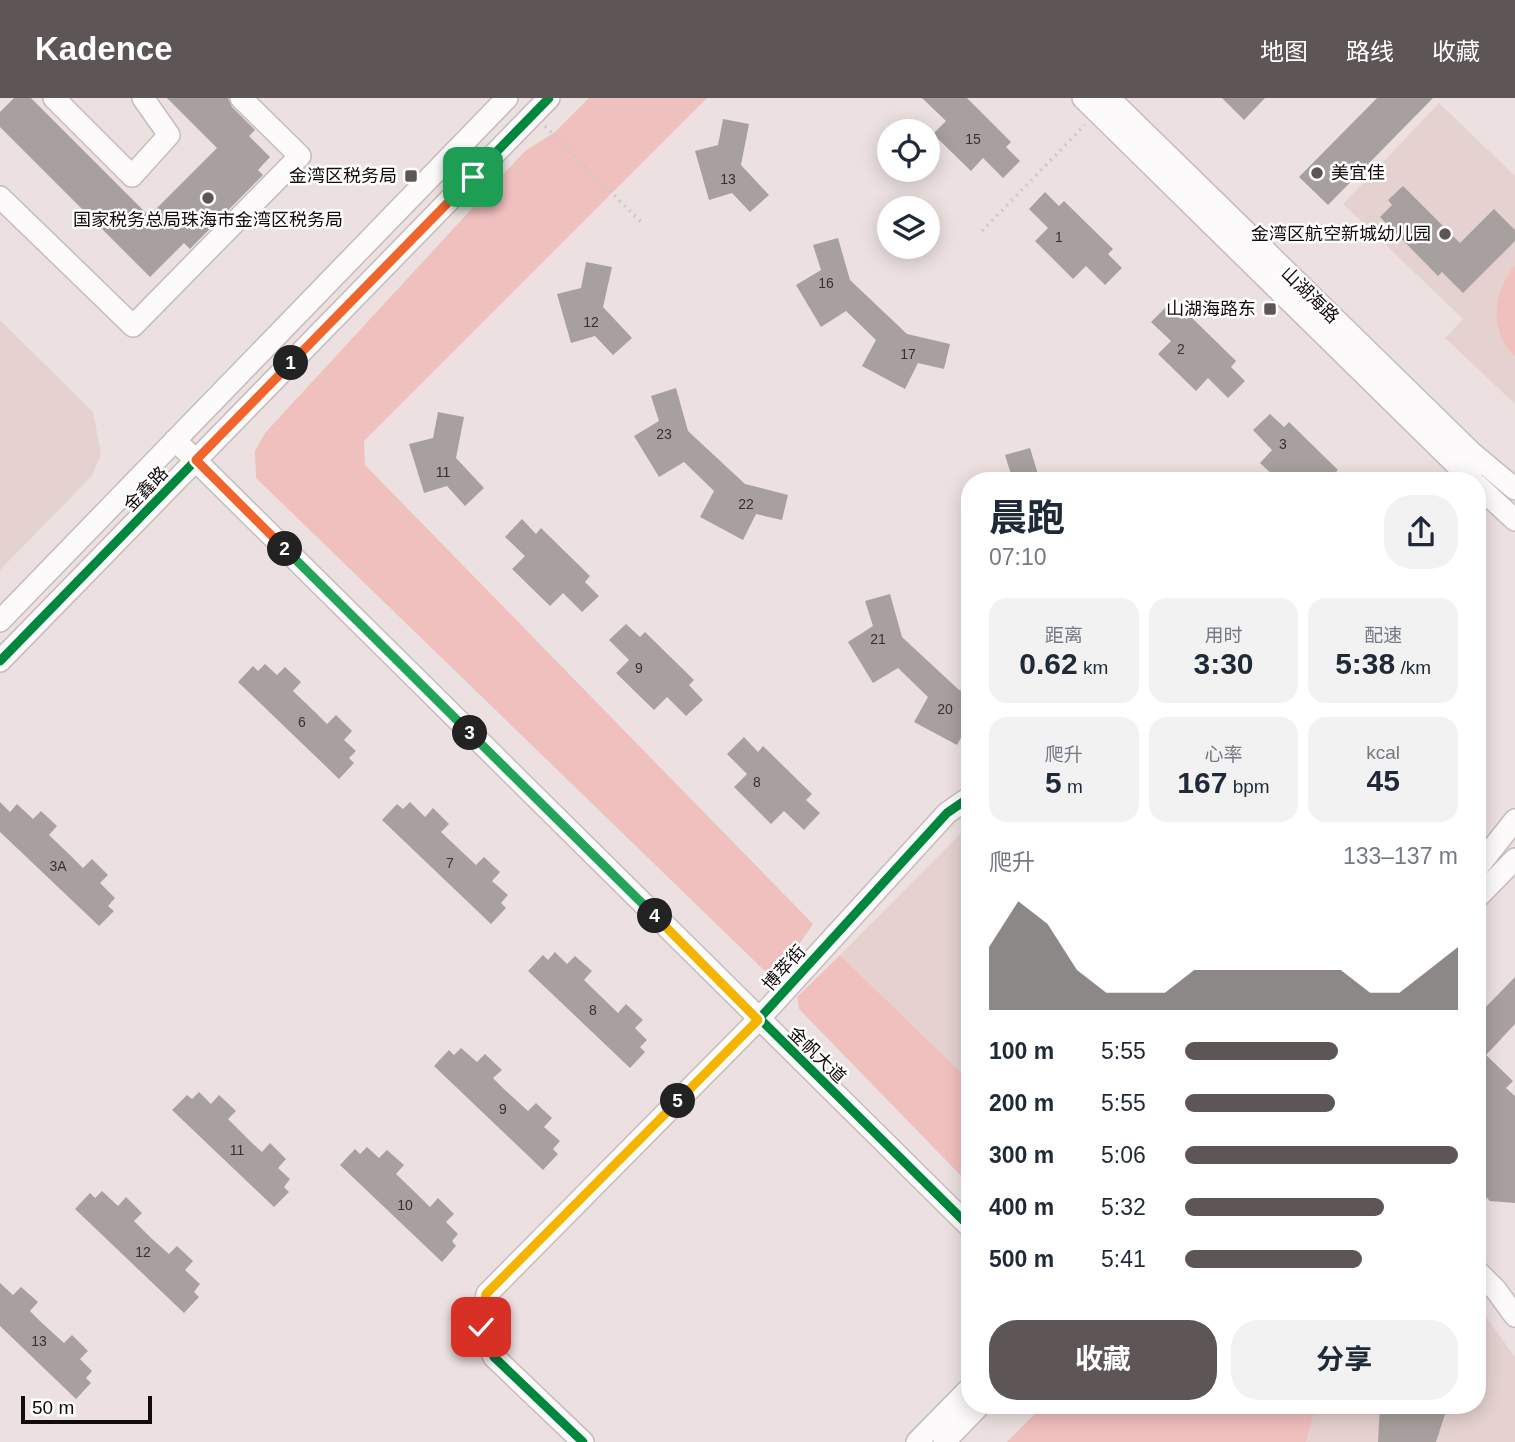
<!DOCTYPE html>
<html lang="zh">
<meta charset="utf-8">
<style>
body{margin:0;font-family:Helvetica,"Noto Sans SC",sans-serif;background:#f2f2f3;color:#1f2937;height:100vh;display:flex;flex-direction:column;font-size:26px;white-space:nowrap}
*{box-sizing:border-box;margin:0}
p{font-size:23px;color:#747a83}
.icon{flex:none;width:38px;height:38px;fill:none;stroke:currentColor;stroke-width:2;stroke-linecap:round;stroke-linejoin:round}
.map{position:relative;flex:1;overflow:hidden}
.details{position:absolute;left:961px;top:374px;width:525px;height:942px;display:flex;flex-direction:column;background:#fff;border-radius:28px;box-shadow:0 4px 18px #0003}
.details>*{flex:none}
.tools{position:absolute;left:877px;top:21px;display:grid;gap:14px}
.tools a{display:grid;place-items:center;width:63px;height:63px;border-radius:50%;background:#fff;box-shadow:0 4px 18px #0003;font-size:35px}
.scale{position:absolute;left:21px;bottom:18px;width:131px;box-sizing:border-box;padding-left:7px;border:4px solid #120b0b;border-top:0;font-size:19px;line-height:24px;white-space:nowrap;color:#120b0b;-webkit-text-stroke:5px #fff;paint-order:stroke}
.pin{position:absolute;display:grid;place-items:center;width:60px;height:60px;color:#fff;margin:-30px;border-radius:14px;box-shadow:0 4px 10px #0006}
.km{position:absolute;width:35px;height:35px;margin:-18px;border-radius:50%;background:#222;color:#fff;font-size:19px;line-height:35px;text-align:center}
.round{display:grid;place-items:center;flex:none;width:74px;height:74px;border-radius:28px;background:#f2f2f3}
.overview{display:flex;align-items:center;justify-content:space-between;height:119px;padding:0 28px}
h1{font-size:38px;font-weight:700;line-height:52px}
.figures{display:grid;grid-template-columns:repeat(3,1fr);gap:10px;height:119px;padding:7px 28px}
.figures div{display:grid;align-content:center;border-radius:18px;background:#f2f2f3;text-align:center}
.figures b{font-size:30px;font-weight:700}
.figures small{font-size:19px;font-weight:400}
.figures p{font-size:19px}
.chart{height:196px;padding:14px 28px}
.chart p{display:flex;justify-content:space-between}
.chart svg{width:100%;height:126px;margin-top:7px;fill:#5e5656;opacity:.7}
.primary-button{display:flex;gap:14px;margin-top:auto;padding:14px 28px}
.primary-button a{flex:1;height:80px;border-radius:28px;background:#5e5656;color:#fff;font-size:28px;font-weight:700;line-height:80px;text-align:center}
.primary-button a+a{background:#f2f2f3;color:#1f2937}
ul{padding:0 28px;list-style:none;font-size:23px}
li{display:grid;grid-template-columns:112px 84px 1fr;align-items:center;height:52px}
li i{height:18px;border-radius:9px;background:#5e5656}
header{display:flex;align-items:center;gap:42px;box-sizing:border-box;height:98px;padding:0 35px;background:#5e5656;color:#fff}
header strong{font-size:33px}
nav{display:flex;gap:38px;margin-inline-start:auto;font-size:24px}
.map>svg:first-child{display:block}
.built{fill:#e5d2d0}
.green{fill:#f0c0bf}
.building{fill:#a8a09f}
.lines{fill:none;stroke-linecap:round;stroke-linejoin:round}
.minor-casing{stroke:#c5bdbc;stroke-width:24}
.path{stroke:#ccc9c9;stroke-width:3.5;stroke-dasharray:2 5;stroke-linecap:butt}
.minor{stroke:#fcfafa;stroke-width:21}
.cycleway-casing{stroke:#fff;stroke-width:13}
.cycleway{stroke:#00873e;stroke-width:9}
.split-1-casing{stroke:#fff;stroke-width:14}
.split-2-casing{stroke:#fff;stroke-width:14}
.split-3-casing{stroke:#fff;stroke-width:14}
.split-4-casing{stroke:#fff;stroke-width:14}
.split-5-casing{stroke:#fff;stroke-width:14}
.split-6-casing{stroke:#fff;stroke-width:14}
.split-1{stroke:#f0652b;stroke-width:9}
.split-2{stroke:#f0652b;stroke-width:9}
.split-3{stroke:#22a559;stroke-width:9}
.split-4{stroke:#22a559;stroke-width:9}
.split-5{stroke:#f5b400;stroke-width:9}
.split-6{stroke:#f5b400;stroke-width:9}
.poi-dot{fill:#5e5656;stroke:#fff;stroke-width:2.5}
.labels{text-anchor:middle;stroke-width:5;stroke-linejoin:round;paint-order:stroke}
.number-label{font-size:14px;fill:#383030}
.poi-label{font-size:18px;fill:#120b0b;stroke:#fff;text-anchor:end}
.street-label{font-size:18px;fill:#120b0b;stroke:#fff}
</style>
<header>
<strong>Kadence</strong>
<nav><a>地图</a><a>路线</a><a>收藏</a></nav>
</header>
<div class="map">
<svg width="1515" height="1344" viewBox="0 0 1515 1344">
<rect width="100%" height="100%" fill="#ece1e0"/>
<!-- built -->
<path class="built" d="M1439 5 1515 78V306L1445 240 1463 221 1343 106Z
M0 222 93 314 101 356 92 378 0 472Z
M969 727V982L840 857Z
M1477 1206 1515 1259V1344H1007L1044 1307H1477Z"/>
<!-- green -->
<path class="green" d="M589 0H707L364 343 365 367 813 826 786 865 768 876 256 380 255 353 265 335 525 53 555 34Z
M1515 167V259C1488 233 1493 194 1515 167Z
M840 857 969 982V1086L799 911 797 899Z
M1044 1307H1316L1306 1344H1007Z"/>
<!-- building -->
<path class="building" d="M14 0H31L149 118 217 50 167 0H228L232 9 255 32 249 38 270 59 258 72 263 77 190 151 184 145 150 179 0 29V14Z
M922 0H967L1011 44 1006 49 1020 63 1003 80 983 60 971 73 933 36 946 23Z
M1222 0H1265L1244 22Z
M1377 0H1433L1328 107 1299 79Z
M723 21 749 26 741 67 769 97 750 114 732 95 709 102 695 53 718 47Z
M1403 88 1460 145 1494 111 1515 132V143L1463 195 1442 174 1438 178 1380 119 1392 107 1388 102Z
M1045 94 1059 108 1064 103 1113 151 1108 156 1122 170 1105 187 1086 168 1073 181 1035 143 1048 130 1029 111Z
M838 140 850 182 907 236 950 246 944 271 918 265 905 291 862 268 876 242 846 213 821 229 796 187 821 172 813 147Z
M586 164 612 169 603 209 632 240 613 257 595 238 571 245 557 196 581 190Z
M1168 207 1182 221 1187 215 1236 263 1231 269 1245 283 1228 300 1208 280 1196 293 1158 256 1171 243 1151 224Z
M676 290 688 333 745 386 788 397 782 422 756 416 743 442 700 419 714 393 684 364 659 379 634 338 659 323 651 298Z
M438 314 464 319 456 360 484 390 465 408 447 388 424 395 409 346 433 340Z
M1270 316 1284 329 1289 324 1338 372 1326 383H1279L1260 365 1272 352 1253 332Z
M1030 350 1040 383H1013L1005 357Z
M522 421 536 436 541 430 590 478 585 484 599 498 582 514 563 495 550 508 512 471 525 458 505 439Z
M890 496 902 539 959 592 970 595V623L957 647 914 624 928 599 898 570 873 585 848 544 873 528 865 503Z
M626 526 640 539 645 534 694 582 689 587 703 602 686 618 667 599 654 612 616 575 629 562 609 542Z
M265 566 277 577 285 569 301 584 293 593 315 614 327 626 336 617 352 633 344 642 356 653 349 660 354 665 339 681 238 584 253 568 258 573Z
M744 639 758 654 763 648 812 696 806 702 820 715 804 732 784 713 771 726 734 689 747 676 727 656Z
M0 704 10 714 17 706 33 721 41 713 57 728 49 737 71 758 83 770 92 761 108 777 100 785 115 800 108 808 114 813 99 828 0 734Z
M410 704 425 719 433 710 449 726 441 734 476 767 484 759 500 774 492 783 508 797 501 805 506 810 491 826 382 722 397 706 403 711Z
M555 854 567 866 575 858 592 873 584 882 618 915 626 906 643 922 635 930 647 942 640 949 645 954 630 970 528 873 543 857 548 862Z
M1515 879V926L1486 957 1513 983 1506 990 1515 998V1105L1490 1103 1477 1090V918Z
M461 950 477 964 485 956 502 972 493 980 505 992 528 1013 536 1005 552 1020 544 1029 560 1043 553 1051 558 1056 543 1072 434 968 449 952 454 957Z
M199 994 211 1006 219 997 236 1013 228 1021 250 1043 262 1054 270 1045 286 1061 278 1070 290 1081 284 1089 289 1094 274 1109 172 1012 187 997 192 1001Z
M367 1049 379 1060 387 1052 404 1067 396 1076 418 1097 430 1109 438 1100 454 1116 446 1124 458 1136 452 1143 456 1148 442 1164 340 1067 355 1051 360 1056Z
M102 1093 118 1108 126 1099 142 1115 134 1123 151 1140 169 1156 177 1148 193 1163 185 1172 200 1186 194 1194 199 1199 184 1215 75 1111 90 1095 95 1100Z
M0 1185 13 1197 21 1189 38 1204 30 1213 42 1225 64 1245 72 1237 88 1253 80 1261 92 1273 86 1280 91 1285 76 1301 0 1228Z
M1380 1307H1448L1436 1344H1378Z"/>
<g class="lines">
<!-- minor casing -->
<g class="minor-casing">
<path id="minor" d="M54 0 132 78 169 37 143 0
M1083 0 1473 383
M1109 0 1472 355 1515 391
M0 99 133 228 300 58 241 0
M175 342 970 1129
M1477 387 1515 422
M0 523 507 0
M0 563 549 0
M1477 770 1515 722
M1477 800 1515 761
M1477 1173 1496 1192 1515 1218
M583 1344 494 1259 481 1229 487 1196 758 922 947 715 970 699
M917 1344 970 1290
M944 1344 980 1307"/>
</g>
<!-- path -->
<path class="path" d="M545 28 642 125
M982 133 1085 27"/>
<!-- minor -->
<use href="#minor" class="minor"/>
<!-- cycleway casing -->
<g class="cycleway-casing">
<path id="cycleway" d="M196 362 970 1129
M0 563 549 0
M583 1344 494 1259 481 1229 487 1196 758 922 947 715 970 699"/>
</g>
<!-- cycleway -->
<use href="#cycleway" class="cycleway"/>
</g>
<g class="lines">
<!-- split-1 casing -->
<g class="split-1-casing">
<path id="split-1" d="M291 265 473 79"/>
</g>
<!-- split-2 casing -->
<g class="split-2-casing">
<path id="split-2" d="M285 451 196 362 291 265"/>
</g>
<!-- split-3 casing -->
<g class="split-3-casing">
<path id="split-3" d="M285 451 470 635"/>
</g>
<!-- split-4 casing -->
<g class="split-4-casing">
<path id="split-4" d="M470 635 655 818"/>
</g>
<!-- split-5 casing -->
<g class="split-5-casing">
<path id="split-5" d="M655 818 758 922 678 1003"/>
</g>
<!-- split-6 casing -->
<g class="split-6-casing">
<path id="split-6" d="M481 1229 486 1196 678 1003"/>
</g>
<!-- split-1 -->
<use href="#split-1" class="split-1"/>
<!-- split-2 -->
<use href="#split-2" class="split-2"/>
<!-- split-3 -->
<use href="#split-3" class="split-3"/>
<!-- split-4 -->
<use href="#split-4" class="split-4"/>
<!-- split-5 -->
<use href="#split-5" class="split-5"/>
<!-- split-6 -->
<use href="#split-6" class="split-6"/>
</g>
<!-- markers -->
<g class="poi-dot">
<circle cx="1317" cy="75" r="7"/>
<rect x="404" y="71" width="14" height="14" rx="3.5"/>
<circle cx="208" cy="100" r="7"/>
<circle cx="1445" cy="136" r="7"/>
<rect x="1263" y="204" width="14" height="14" rx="3.5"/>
</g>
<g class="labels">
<!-- number labels -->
<g class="number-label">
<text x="973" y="46">15</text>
<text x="728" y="86">13</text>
<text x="1059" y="144">1</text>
<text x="826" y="190">16</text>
<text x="591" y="229">12</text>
<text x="1181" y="256">2</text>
<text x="908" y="261">17</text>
<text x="664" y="341">23</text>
<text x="1283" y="351">3</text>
<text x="443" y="379">11</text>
<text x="746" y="411">22</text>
<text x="878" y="546">21</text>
<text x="639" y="575">9</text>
<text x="945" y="616">20</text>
<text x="302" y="629">6</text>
<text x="757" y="689">8</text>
<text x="450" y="770">7</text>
<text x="58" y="773">3A</text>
<text x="593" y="917">8</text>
<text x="503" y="1016">9</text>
<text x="237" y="1057">11</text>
<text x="405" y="1112">10</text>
<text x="143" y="1159">12</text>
<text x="39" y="1248">13</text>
</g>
<!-- poi labels -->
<g class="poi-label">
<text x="1331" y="81" text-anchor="start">美宜佳</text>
<text x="397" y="84">金湾区税务局</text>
<text x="208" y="128" text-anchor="middle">国家税务总局珠海市金湾区税务局</text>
<text x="1431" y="142">金湾区航空新城幼儿园</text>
<text x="1256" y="217">山湖海路东</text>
</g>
<!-- street labels -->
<g class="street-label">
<text transform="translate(1310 197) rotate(44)" y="6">山湖海路</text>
<text transform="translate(146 391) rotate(-46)" y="6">金鑫路</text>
<text transform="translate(784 870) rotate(-48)" y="6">博萃街</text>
<text transform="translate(817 957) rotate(44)" y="6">金帆大道</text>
</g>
</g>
</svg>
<div class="tools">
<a><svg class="icon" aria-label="locate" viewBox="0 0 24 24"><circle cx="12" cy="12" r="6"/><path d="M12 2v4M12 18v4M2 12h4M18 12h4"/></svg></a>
<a><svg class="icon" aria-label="layers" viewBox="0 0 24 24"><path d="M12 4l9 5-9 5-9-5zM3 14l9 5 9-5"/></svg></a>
</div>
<div class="scale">50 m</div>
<div class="pin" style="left:473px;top:79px;background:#1e9e55"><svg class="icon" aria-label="arrive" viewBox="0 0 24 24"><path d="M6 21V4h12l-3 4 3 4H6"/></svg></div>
<div class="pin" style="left:481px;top:1229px;background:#d93025"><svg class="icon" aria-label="check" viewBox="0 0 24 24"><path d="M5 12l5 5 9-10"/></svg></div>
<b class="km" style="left:291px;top:265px">1</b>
<b class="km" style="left:285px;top:451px">2</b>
<b class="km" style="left:470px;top:635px">3</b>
<b class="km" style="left:655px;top:818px">4</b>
<b class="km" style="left:678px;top:1003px">5</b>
<section class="details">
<div class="overview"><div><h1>晨跑</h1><p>07:10</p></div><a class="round"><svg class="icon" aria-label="share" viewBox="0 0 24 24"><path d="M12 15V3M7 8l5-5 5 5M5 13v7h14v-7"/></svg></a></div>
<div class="figures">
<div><p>距离</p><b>0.62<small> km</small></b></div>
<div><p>用时</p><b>3:30</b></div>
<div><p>配速</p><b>5:38<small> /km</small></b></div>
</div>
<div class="figures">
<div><p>爬升</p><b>5<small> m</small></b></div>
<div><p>心率</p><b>167<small> bpm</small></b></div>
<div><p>kcal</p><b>45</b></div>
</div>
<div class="chart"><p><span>爬升</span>133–137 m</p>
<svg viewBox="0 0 160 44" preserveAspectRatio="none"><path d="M0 44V22L10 6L20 14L30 30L40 38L50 38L60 38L70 30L80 30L90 30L100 30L110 30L120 30L130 38L140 38L150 30L160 22V44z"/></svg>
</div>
<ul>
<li><b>100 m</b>5:55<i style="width:56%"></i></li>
<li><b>200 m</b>5:55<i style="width:55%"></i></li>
<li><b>300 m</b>5:06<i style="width:100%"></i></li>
<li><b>400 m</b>5:32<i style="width:73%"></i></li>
<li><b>500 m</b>5:41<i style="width:65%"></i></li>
</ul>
<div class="primary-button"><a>收藏</a><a>分享</a></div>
</section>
</div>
